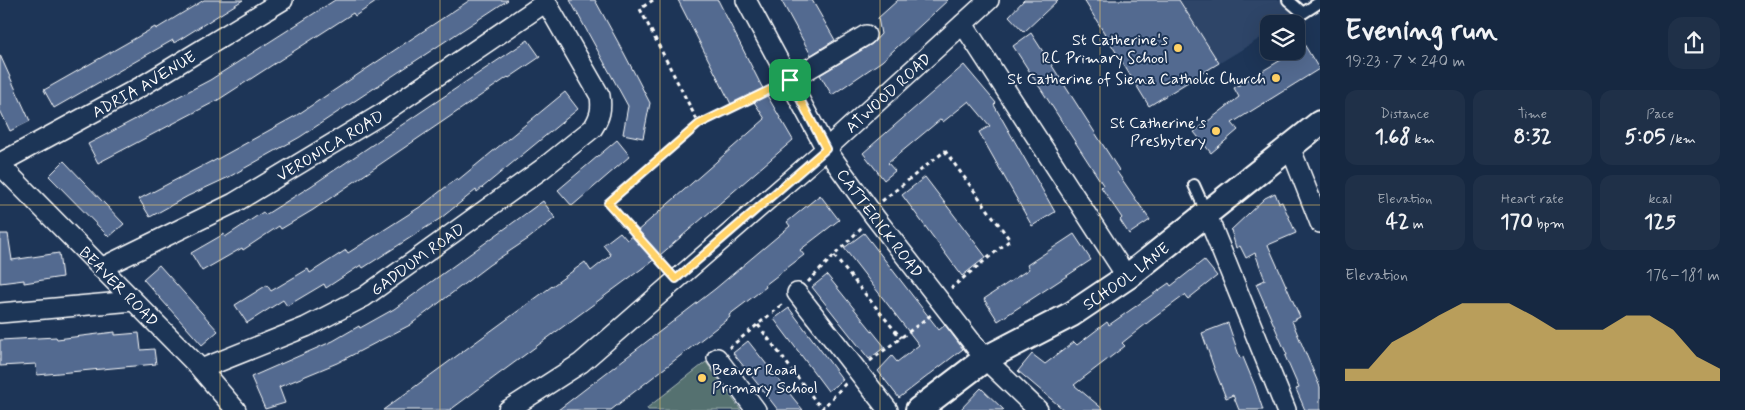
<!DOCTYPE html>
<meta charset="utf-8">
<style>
body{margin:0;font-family:Mynerve,sans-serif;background:#1f3048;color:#f1f3f6;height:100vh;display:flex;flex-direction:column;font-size:19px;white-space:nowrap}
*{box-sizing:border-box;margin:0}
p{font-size:16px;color:#9ea6b1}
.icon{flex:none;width:28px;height:28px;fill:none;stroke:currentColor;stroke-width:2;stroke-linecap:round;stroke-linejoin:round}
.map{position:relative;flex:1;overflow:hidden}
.side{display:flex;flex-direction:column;background:#162841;width:425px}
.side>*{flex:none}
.controls{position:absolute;left:1260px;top:15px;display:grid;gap:10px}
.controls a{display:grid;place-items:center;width:45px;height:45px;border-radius:10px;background:#162841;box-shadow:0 5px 20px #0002,0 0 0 1px #35445a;font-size:25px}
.pin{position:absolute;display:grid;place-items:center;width:42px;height:42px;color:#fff;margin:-21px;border-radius:10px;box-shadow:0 2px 8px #0006}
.round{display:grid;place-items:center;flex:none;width:52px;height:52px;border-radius:15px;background:#1f3048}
.headline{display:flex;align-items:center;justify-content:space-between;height:85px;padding:0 25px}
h1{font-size:28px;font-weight:800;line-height:38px}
.stats{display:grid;grid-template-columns:repeat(3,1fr);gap:8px;height:85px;padding:5px 25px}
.stats div{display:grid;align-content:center;border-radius:12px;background:#1f3048;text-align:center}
.stats b{font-size:21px;font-weight:800}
.stats small{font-size:14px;font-weight:400}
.stats p{font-size:14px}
.chart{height:140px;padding:10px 25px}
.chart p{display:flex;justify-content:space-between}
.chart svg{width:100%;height:90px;margin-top:5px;fill:#ffd166;opacity:.7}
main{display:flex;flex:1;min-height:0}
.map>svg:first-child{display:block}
.built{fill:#2d4568}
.green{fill:#55716f;stroke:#aab8b7}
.building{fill:#526a90;stroke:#fff}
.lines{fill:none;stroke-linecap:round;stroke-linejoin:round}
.service-casing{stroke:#fff;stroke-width:14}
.minor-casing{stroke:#fff;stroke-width:22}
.tertiary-casing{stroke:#fff;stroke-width:28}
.path{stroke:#fff;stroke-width:3;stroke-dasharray:4 4;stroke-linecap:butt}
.service{stroke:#1d3557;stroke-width:10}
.minor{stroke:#1d3557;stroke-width:19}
.tertiary{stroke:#1d3557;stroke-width:24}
.route-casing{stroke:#fff;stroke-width:10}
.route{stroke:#ffd166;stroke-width:6}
.grid{fill:none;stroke:#ffd166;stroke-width:1;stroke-opacity:0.55}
.poi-dot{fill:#ffd166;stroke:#1d3557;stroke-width:2}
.labels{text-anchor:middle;stroke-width:4;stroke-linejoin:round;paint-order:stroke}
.poi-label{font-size:16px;fill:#fff;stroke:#1d3557;text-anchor:end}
.street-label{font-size:16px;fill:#fff;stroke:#1d3557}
</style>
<main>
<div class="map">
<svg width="1320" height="410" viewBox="0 0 1320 410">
<rect width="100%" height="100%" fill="#1d3557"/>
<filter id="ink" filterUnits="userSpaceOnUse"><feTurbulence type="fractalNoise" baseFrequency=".02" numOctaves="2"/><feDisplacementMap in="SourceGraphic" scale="10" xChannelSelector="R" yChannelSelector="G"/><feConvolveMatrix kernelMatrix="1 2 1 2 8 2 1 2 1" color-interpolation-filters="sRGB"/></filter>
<g filter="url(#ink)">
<!-- built -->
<path class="built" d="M1089 0H1301L1307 10 1283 24H1269V33L1149 106 1085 2Z"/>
<!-- green -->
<path class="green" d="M706 362 741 410H648L647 408Z"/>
<!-- building -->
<path class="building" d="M204 0H243L174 43 173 40 54 108 44 90 155 27 156 29Z
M335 0H379L355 16 353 13 218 100 98 163 88 144 210 80Z
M470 0H508L300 137 229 177 188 196 150 217 139 199 212 161V162L297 115Z
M570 0H595L624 53 650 103 643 138 623 134 628 106Z
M678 0H718L761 85 793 140 659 256 450 410H383L585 262 591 271 611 255 603 245 620 232 627 240 765 119 751 97 732 106Z
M781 0H812L835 40 811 55Z
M898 0H948L882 61 832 95 820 75 872 44 881 34 878 18Z
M1024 0H1058L1024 32 1009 16Z
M1084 0H1179L1219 63 1149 106Z
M1031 33 1119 170 1117 172 1150 220 1129 234 1120 220 1122 218 1101 187 1103 185 1013 46Z
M528 40 540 57 509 78 508 77 313 210 281 229 279 226 243 250 242 248 202 271 191 253 224 234 225 237 263 212 265 215 311 186Z
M1304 44 1319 69 1232 123 1238 130 1211 153 1194 132 1239 97 1234 88 1296 51Z
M0 55 30 121 10 131 0 110Z
M964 65 996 103 994 105 1055 212 1032 226 979 132 990 126 969 101 943 122 941 119 888 163 895 171 884 180 863 153Z
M565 92 578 109 477 192 476 190 441 218 363 268 361 265 326 288 324 284 287 306 283 300 247 323 235 305 267 285 271 291 308 269 310 273 346 250 348 253 423 205 457 178 458 180Z
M617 140 630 156 572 206 558 190Z
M64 161 124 224 109 237 49 176Z
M925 177 986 257 962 276 902 195Z
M1275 193 1279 203 1282 202 1296 233 1268 245 1300 317 1292 321 1320 387V410H1305L1296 389 1299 388 1285 356 1287 355 1256 284 1265 280 1255 253 1246 258 1240 246 1236 248 1231 230 1265 198Z
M820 195 839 220 800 250 804 255 765 285 766 287 729 315 730 317 611 410H558L715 289 790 226 787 222Z
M543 201 555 218 528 239 489 265 410 325 337 363 279 387 285 403 265 409 251 377 333 341 359 326 360 328 394 309Z
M864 233 939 330 945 325 963 349 899 398 878 371 892 356 897 362 919 345 844 248Z
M0 234H8L12 260 59 253 62 277 24 283V280L0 283Z
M1074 234 1091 260 998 321 984 299 1029 269 1027 265Z
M1204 260 1217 276 1188 299 1185 295 1151 320 1122 343 1125 346 1074 385 1104 410H1064L1018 371 1032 354 1045 364 1074 342 1077 345 1107 322 1109 325 1169 283 1171 286Z
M159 265 218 331 202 345 143 279Z
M827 275 885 347 869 359 812 287Z
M789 308 843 380 828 391 774 319Z
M1228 323 1240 358 1243 357 1255 386 1263 410H1239L1233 395 1226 398 1214 368 1202 333Z
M115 332V335L139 333 141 350 154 349 156 364 37 375 36 364 0 366V340L56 337 57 339Z
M748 341 794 399 803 410H778L768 397 733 353Z
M981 388 1004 410H960Z"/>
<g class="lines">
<!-- service casing -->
<g class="service-casing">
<path id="service" d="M1288 0 1303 13 1320 2
M1194 185 1207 214"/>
</g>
<!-- minor casing -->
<g class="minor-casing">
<g id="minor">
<path id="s1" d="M746 0 826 149 874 216 985 359 1038 410"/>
<path d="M963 24 1127 277"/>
<path d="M790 80 866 35"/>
<path d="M1290 147 1320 223"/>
<path id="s2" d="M0 163 142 86 283 0"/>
<path id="s3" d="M0 165 198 366 236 410"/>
<path d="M1207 215 1286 410"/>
<path id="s4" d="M101 268 234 203 380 115 546 2"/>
<path d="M797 293 888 410"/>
<path d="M0 313 133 301"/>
<path d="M717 358 756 410"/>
<path id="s5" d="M201 369 306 327 364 297 542 169 593 128C600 117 602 109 600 96L545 0"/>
<path id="s6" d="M508 410 581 363 826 149 989 0"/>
</g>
</g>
<!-- tertiary casing -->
<g class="tertiary-casing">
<g id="tertiary">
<path id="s7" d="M918 410 985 359 1072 314 1127 277 1320 123"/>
</g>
</g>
<!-- path -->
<path class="path" d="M653 0 640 9 699 124 775 87
M882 201 945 151 1010 240 951 288
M834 256 901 338
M665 267 608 203 699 124
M808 282 863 226
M758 325 817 403 824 407
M729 348 784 303
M870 361 931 315
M821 410 847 382"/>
<!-- service -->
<use href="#service" class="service"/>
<!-- minor -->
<use href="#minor" class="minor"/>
<!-- tertiary -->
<use href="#tertiary" class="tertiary"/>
</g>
</g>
<g class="lines" filter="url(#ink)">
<!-- route casing -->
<g class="route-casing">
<path id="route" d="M790 80 826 149 676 279 608 203 699 124Z"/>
</g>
<!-- route -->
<use href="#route" class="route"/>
</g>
<!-- grid -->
<path class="grid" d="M220 0V410M440 0V410M660 0V410M880 0V410M1100 0V410M0 205H1320"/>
<!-- markers -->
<g class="poi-dot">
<circle cx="1178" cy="48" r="5"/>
<circle cx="1276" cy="78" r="5"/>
<circle cx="1216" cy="131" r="5"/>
<circle cx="702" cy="378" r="5"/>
</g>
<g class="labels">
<!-- poi labels -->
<g class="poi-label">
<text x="1168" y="45">St Catherine's<tspan x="1168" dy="18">RC Primary School</tspan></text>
<text x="1266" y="84">St Catherine of Siena Catholic Church</text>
<text x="1206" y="128">St Catherine's<tspan x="1206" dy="18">Presbytery</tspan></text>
<text x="712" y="375" text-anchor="start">Beaver Road<tspan x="712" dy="18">Primary School</tspan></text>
</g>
<!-- street labels -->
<g class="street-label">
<text dy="6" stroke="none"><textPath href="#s2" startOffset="164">ADRIA AVENUE</textPath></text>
<text dy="6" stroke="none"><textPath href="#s6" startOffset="496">ATWOOD ROAD</textPath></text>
<text dy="6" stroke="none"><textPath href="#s4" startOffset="260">VERONICA ROAD</textPath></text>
<text dy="6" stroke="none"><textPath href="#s1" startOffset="261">CATTERICK ROAD</textPath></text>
<text dy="6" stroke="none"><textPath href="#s5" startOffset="244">GADDUM ROAD</textPath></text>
<text dy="6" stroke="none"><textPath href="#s7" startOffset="248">SCHOOL LANE</textPath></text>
<text dy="6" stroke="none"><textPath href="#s3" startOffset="170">BEAVER ROAD</textPath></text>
</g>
</g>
</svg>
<div class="controls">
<a><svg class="icon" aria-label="layers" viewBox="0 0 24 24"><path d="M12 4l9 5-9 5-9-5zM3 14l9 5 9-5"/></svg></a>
</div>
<div class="pin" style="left:790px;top:80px;background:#1e9e55"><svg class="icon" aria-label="arrive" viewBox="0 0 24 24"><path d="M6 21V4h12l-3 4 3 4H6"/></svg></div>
</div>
<section class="side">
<div class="headline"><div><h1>Evening run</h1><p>19:23 · 7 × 240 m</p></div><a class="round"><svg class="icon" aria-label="share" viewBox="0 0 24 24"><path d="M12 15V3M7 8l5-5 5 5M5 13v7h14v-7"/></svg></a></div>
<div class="stats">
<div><p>Distance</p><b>1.68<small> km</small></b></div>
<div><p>Time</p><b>8:32</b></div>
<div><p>Pace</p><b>5:05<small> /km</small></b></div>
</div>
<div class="stats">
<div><p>Elevation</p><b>42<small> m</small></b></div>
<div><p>Heart rate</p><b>170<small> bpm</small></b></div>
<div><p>kcal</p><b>125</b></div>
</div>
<div class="chart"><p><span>Elevation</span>176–181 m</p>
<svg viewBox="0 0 160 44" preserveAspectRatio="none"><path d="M0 44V38L10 38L20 25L30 19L40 12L50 6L60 6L70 6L80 12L90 19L100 19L110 19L120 12L130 12L140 19L150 32L160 38V44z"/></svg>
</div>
</section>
</main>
